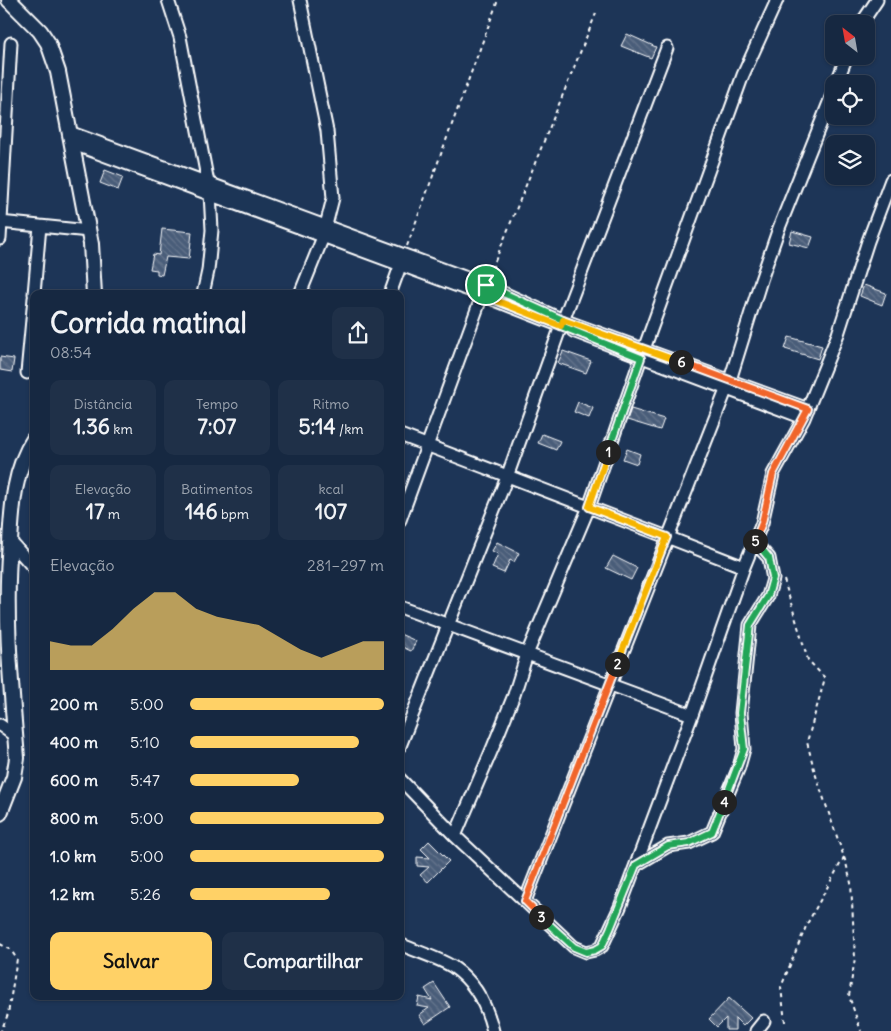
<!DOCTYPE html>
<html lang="pt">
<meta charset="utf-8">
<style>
body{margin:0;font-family:Delius,sans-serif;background:#1f3048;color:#f1f3f6;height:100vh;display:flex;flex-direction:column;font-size:19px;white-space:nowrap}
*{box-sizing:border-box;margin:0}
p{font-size:16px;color:#9ea6b1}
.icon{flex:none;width:28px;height:28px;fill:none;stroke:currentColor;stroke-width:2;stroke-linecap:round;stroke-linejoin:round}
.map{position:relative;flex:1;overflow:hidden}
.drawer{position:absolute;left:30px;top:290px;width:374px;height:710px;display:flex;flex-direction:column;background:#162841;border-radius:10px;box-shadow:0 1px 4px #0004,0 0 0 1px #35445a}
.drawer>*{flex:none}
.needle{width:32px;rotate:329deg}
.controls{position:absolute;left:825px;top:15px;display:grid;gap:10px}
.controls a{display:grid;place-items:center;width:50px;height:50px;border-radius:10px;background:#162841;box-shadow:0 1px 4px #0004,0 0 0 1px #35445a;font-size:25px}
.pin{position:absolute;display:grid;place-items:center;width:42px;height:42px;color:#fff;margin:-21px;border:2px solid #fff;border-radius:50%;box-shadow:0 1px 5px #0007}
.km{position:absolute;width:25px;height:25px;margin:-12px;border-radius:50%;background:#222;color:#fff;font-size:14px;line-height:25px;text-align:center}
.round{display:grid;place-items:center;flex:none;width:52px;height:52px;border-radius:10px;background:#1f3048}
.summary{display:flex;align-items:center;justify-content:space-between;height:85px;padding:0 20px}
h1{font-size:28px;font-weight:800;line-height:38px}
.figures{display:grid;grid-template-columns:repeat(3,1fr);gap:8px;height:85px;padding:5px 20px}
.figures div{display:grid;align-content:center;border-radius:10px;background:#1f3048;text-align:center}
.figures b{font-size:21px;font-weight:800}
.figures small{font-size:14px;font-weight:400}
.figures p{font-size:14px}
.chart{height:140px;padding:10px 20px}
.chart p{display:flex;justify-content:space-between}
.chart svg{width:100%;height:90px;margin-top:5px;fill:#ffd166;opacity:.7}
.primary-button{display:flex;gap:10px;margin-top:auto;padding:10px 20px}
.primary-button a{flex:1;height:58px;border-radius:10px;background:#ffd166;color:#111;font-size:20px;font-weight:800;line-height:58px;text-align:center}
.primary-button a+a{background:#1f3048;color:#f1f3f6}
ul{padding:0 20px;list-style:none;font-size:16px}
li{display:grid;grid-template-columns:80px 60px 1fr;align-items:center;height:38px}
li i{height:12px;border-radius:6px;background:#ffd166}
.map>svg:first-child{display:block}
.building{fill:url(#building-back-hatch);stroke:#fff}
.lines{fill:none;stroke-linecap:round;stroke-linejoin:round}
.minor-casing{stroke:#fff;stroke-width:15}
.major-casing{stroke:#fff;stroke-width:18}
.path{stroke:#fff;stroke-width:2;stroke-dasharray:4 4;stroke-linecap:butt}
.minor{stroke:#1d3557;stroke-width:11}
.major{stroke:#1d3557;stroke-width:14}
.split-1-casing{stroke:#fff;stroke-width:10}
.split-2-casing{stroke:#fff;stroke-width:10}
.split-3-casing{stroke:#fff;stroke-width:10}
.split-4-casing{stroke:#fff;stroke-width:10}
.split-5-casing{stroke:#fff;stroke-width:10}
.split-6-casing{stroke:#fff;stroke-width:10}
.split-7-casing{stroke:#fff;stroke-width:10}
.split-1{stroke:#22a559;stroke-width:6}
.split-2{stroke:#f5b400;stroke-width:6}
.split-3{stroke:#f0652b;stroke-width:6}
.split-4{stroke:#22a559;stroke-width:6}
.split-5{stroke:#22a559;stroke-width:6}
.split-6{stroke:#f0652b;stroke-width:6}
.split-7{stroke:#f5b400;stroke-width:6}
</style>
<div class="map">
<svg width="891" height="1031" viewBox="0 0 891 1031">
<defs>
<pattern id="building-back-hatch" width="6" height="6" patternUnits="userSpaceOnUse" patternTransform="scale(1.25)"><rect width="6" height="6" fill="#4a5d79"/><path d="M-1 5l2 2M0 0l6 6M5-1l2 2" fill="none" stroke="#65758d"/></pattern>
</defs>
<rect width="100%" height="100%" fill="#1d3557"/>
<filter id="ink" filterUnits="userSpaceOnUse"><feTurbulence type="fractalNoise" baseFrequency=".02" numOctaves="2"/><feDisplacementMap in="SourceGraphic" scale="10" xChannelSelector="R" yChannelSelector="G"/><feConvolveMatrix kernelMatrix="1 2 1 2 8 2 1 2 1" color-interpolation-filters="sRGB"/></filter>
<g filter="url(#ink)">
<!-- building -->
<path class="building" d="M627 34 656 47 651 58 621 46Z
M105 170 123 177 118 190 100 183Z
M162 229 192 232 189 259 166 257 162 275 157 274V270L150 269 153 254 159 255Z
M792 231 813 237 809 248 789 243Z
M864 285 886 293 882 305 860 296Z
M789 337 822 346 818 359 785 349Z
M563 351 591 361 586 373 558 363Z
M0 357 14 359 12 372 0 370Z
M578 402 593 408 589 418 574 412Z
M631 409 664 419 660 430 627 420Z
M542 434 560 441 556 450 538 443Z
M627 449 640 454 637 464 623 459Z
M497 542 519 553 514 562 510 560 504 573 492 568 498 554 492 551Z
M613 556 637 568 631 580 606 568Z
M400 634 416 641 411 651 400 646Z
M429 841 449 861 428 882 420 875 429 867 417 866V857L430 858 421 849Z
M434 983 450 1007 425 1024 419 1015 429 1008 417 1006 419 997 432 1000 425 989Z
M729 998 751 1018 743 1026 735 1018V1030H726V1018L717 1027 709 1019Z"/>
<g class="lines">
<!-- minor casing -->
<g class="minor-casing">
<path id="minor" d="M168 0 180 37 210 193 212 230 208 271 203 294
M300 0 327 131 333 198 323 237 300 294
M861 24 877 0
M836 84 847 56
M69 132 486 285 563 320 808 409
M71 143 482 295 556 324
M0 222 89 231
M0 239 11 43
M34 294 40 226
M390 294 403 258
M573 331 804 418
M27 373 34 298
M400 435 667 537 744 567
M400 520 484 290
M10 541 34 568
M400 607 692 715
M0 725 15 736
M400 746 507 477 561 326 667 48
M400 779 455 836 574 947 586 952 595 950 602 946 620 907 692 715 744 567 762 523 773 474 804 418 838 334 868 241 891 180
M455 836 493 747 514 695 527 654 589 507 644 349 743 75 777 0
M636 865 668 846 689 843 712 832 739 767 744 749 741 713 750 625 768 596 773 579 769 558 754 542
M525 901 730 380 761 280 779 228 834 90
M400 944C417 952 437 957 453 967 475 982 487 1006 493 1031
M756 1031 764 1021"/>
</g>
<!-- major casing -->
<g class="major-casing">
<path id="major" d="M9 0 40 31 48 43 58 72 91 244 94 294
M0 813 14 777 17 758C11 685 4 614 10 542 12 507 14 469 34 439"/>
</g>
<!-- path -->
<path class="path" d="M407 246 498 0
M489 276 597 11
M784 580 808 660 825 678 807 742 815 773 846 863 851 883 855 958 849 996 861 1031
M0 944 10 949 17 959 8 1014 1 1031
M785 1022 781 987 807 924 844 857"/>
<!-- minor -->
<use href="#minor" class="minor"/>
<!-- major -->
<use href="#major" class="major"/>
</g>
</g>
<g class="lines" filter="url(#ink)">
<!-- split-1 casing -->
<g class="split-1-casing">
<path id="split-1" d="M486 285 563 320 561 326 641 358 608 452"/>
</g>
<!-- split-2 casing -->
<g class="split-2-casing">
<path id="split-2" d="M608 452 589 507 667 537 617 664"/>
</g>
<!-- split-3 casing -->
<g class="split-3-casing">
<path id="split-3" d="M541 917 525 901 617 664"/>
</g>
<!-- split-4 casing -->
<g class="split-4-casing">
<path id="split-4" d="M541 917 574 947 586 952 595 950 602 946 610 929 636 865 668 846 689 843 712 832 724 802"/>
</g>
<!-- split-5 casing -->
<g class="split-5-casing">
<path id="split-5" d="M724 802 744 749 740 713 750 625 768 596 773 578 769 558 755 541"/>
</g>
<!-- split-6 casing -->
<g class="split-6-casing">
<path id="split-6" d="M681 362 808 409 773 474 762 523 755 541"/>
</g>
<!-- split-7 casing -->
<g class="split-7-casing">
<path id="split-7" d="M486 285 482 295 561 326 563 320 681 362"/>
</g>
<!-- split-1 -->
<use href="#split-1" class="split-1"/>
<!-- split-2 -->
<use href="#split-2" class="split-2"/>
<!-- split-3 -->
<use href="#split-3" class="split-3"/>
<!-- split-4 -->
<use href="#split-4" class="split-4"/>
<!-- split-5 -->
<use href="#split-5" class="split-5"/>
<!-- split-6 -->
<use href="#split-6" class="split-6"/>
<!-- split-7 -->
<use href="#split-7" class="split-7"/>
</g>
</svg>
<div class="controls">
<a><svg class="needle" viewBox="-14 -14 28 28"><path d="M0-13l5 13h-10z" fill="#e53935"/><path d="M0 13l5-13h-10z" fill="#9ea6b1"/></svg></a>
<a><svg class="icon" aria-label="locate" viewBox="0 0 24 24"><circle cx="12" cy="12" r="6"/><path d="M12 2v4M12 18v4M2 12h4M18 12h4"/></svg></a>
<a><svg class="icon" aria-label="layers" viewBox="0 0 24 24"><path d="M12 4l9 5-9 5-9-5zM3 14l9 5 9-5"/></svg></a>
</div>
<div class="pin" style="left:486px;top:285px;background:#1e9e55"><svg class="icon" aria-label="arrive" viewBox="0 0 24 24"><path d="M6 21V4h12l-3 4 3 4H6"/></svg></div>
<b class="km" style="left:608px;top:452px">1</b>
<b class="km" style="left:617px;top:664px">2</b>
<b class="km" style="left:541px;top:917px">3</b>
<b class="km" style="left:724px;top:802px">4</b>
<b class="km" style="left:755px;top:541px">5</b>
<b class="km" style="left:681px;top:362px">6</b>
<section class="drawer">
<div class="summary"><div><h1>Corrida matinal</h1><p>08:54</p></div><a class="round"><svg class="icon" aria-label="share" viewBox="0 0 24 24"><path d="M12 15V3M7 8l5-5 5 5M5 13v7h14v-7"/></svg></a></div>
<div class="figures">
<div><p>Distância</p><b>1.36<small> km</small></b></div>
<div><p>Tempo</p><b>7:07</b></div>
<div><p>Ritmo</p><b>5:14<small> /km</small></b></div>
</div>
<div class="figures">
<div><p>Elevação</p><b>17<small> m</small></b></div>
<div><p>Batimentos</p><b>146<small> bpm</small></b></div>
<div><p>kcal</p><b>107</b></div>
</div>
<div class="chart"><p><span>Elevação</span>281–297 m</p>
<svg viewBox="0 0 160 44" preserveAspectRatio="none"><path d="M0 44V30L10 32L20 32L30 24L40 14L50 6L60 6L70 14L80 18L90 20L100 22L110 28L120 34L130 38L140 34L150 30L160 30V44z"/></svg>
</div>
<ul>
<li><b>200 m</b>5:00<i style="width:100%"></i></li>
<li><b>400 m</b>5:10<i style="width:87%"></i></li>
<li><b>600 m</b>5:47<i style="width:56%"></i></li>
<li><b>800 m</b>5:00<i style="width:100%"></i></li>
<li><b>1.0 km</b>5:00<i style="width:100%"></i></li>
<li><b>1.2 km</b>5:26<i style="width:72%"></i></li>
</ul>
<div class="primary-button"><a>Salvar</a><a>Compartilhar</a></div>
</section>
</div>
